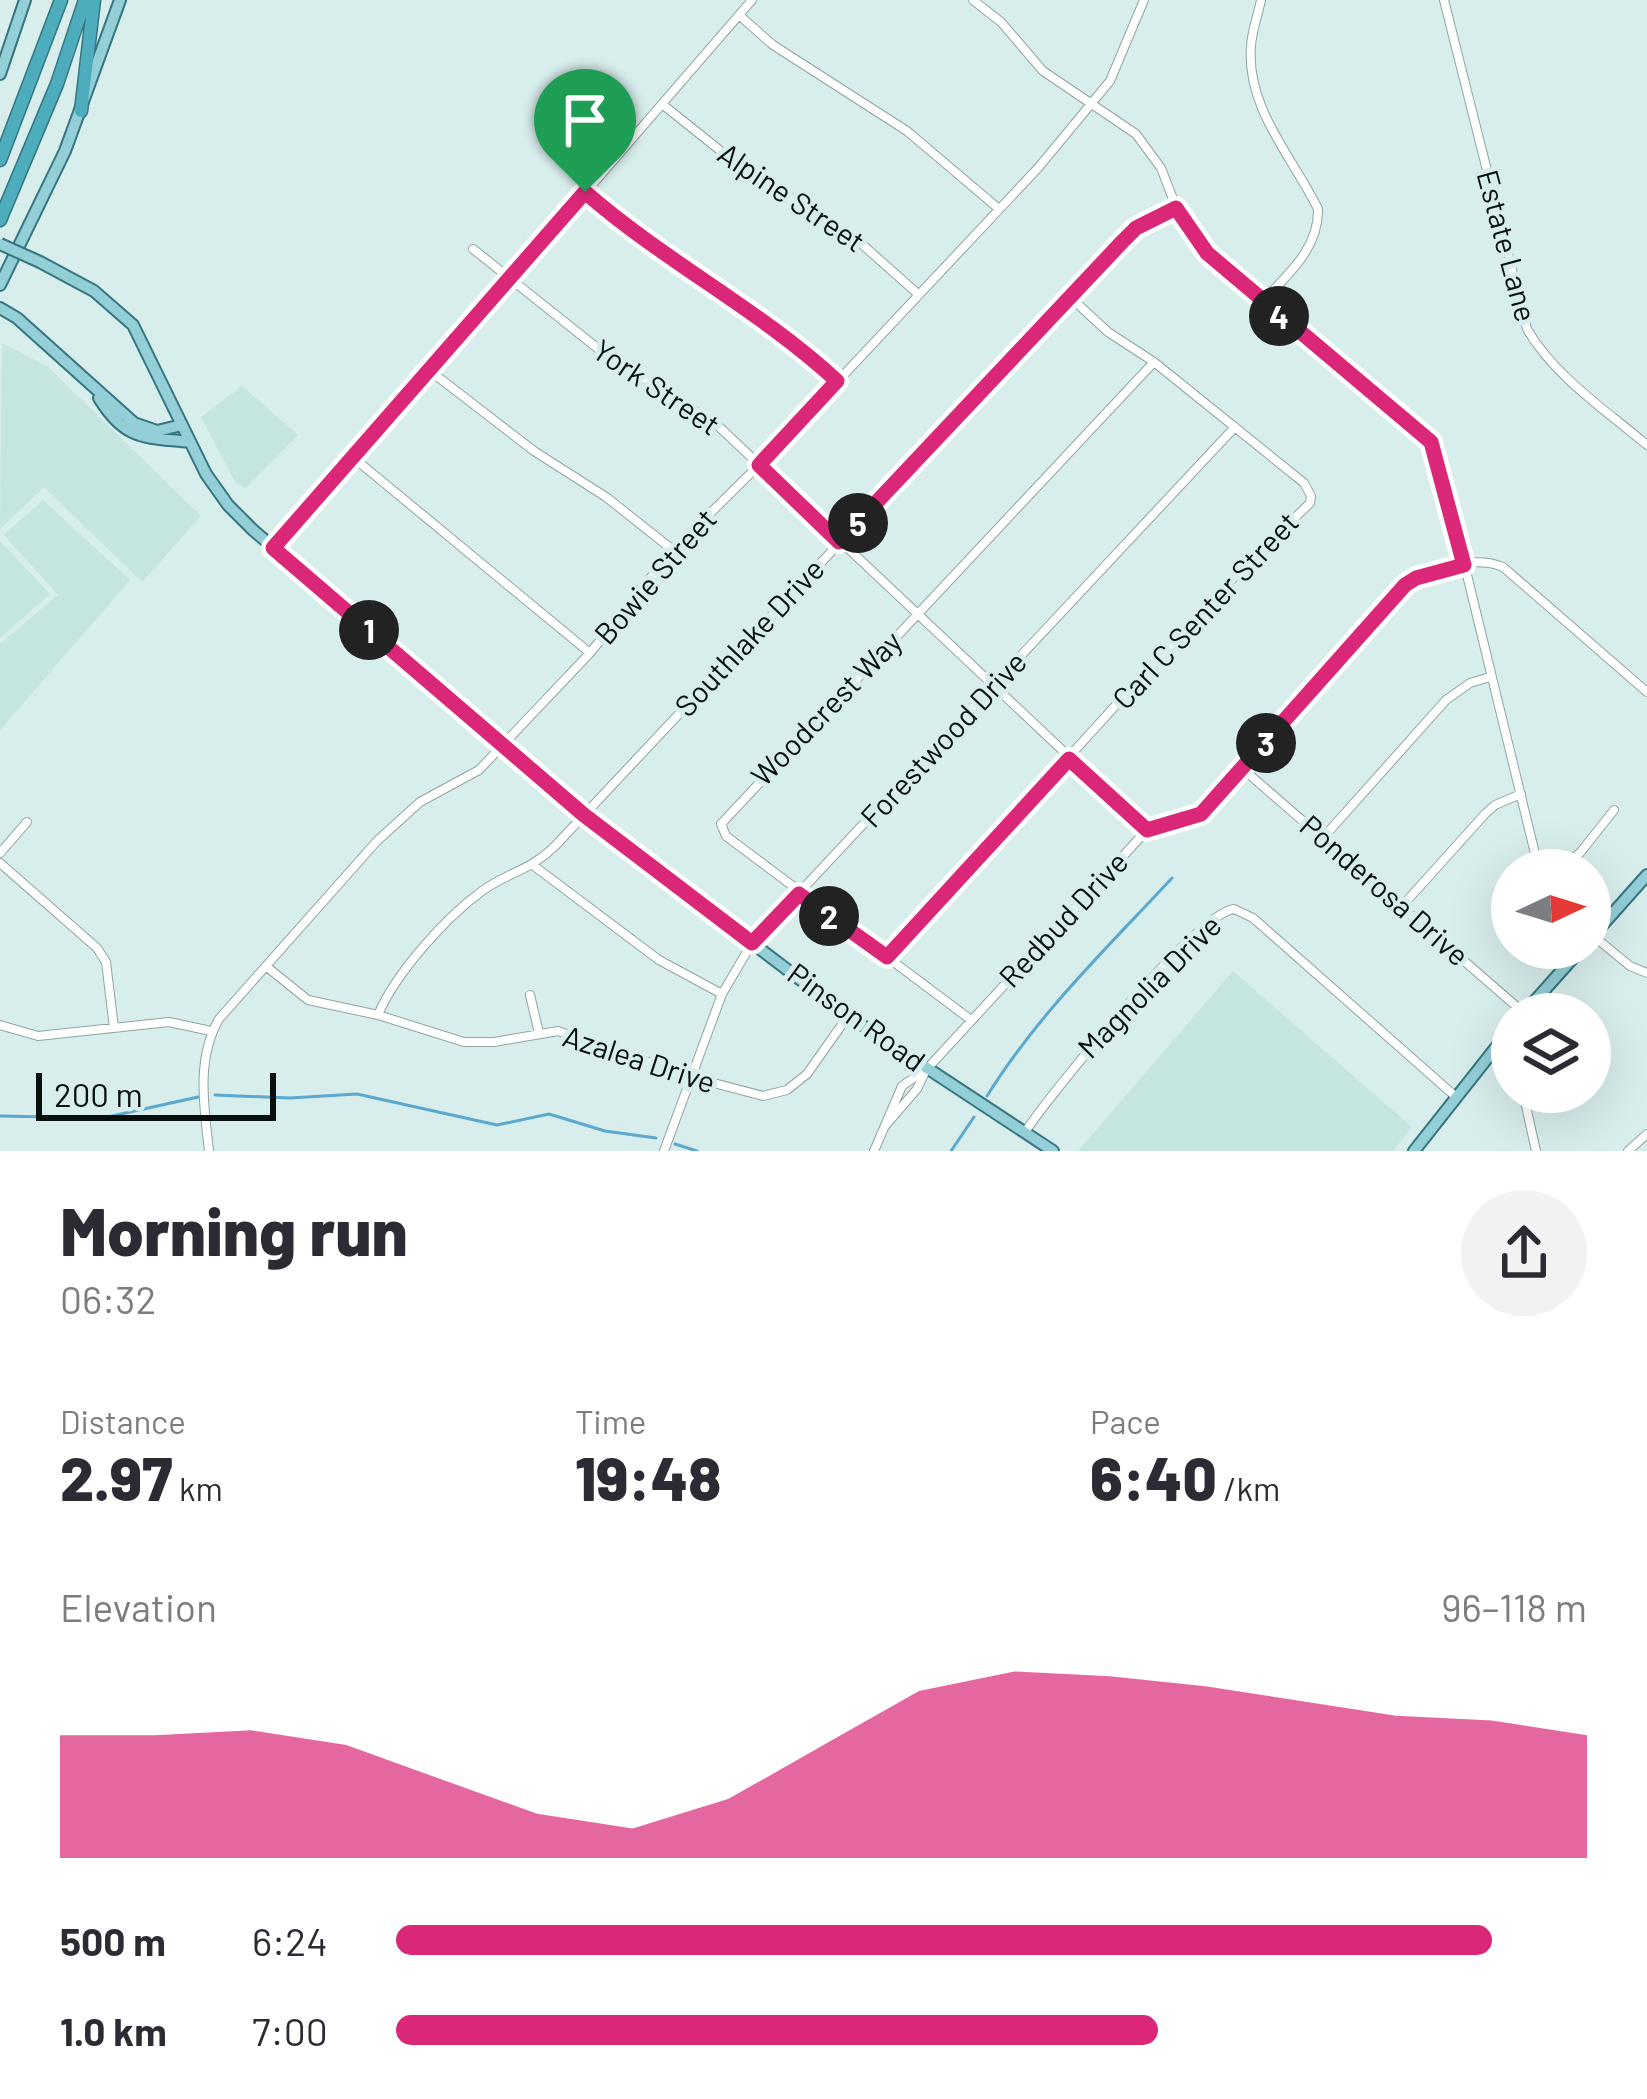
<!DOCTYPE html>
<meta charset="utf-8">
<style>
body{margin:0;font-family:Barlow,sans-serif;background:#f2f2f3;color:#2b2b33;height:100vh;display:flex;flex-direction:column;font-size:45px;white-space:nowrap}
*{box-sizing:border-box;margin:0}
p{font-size:39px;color:#7c7c81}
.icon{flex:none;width:66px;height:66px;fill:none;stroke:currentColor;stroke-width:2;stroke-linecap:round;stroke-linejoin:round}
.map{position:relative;height:1151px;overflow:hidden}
.panel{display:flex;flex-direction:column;background:#fff;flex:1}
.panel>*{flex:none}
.needle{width:78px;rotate:86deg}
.fabs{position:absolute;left:1491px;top:849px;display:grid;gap:24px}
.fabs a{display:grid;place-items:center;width:120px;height:120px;border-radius:50%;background:#fff;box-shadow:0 12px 48px #0002;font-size:60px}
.scale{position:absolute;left:36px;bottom:30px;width:240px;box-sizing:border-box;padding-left:12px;border:6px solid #08100f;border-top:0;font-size:33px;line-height:42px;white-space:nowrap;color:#08100f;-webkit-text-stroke:9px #d8eeec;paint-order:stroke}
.pin{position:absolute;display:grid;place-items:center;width:102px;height:102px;color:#fff;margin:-123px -51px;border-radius:50% 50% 50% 0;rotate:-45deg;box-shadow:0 0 12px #0007}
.pin .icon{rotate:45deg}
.km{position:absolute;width:60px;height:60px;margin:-30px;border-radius:50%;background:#222;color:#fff;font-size:33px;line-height:60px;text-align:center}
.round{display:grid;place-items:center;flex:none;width:126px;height:126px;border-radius:63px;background:#f2f2f3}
.overview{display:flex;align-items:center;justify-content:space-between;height:204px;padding:0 60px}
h1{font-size:66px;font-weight:800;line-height:90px}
.metrics{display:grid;grid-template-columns:repeat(3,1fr);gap:18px;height:204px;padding:12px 60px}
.metrics div{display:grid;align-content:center}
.metrics b{font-size:60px;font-weight:800}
.metrics small{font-size:33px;font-weight:400}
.metrics p{font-size:33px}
.chart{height:336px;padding:24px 60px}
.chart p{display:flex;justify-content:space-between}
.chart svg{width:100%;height:216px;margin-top:12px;fill:#db2777;opacity:.7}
ul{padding:0 60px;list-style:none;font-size:39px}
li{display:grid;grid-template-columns:192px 144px 1fr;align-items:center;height:90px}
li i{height:30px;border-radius:15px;background:#db2777}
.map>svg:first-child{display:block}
.built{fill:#c5e5e1}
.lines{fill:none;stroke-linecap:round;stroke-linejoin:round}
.stream{stroke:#5ca8ce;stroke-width:3}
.minor-casing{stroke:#90a4a2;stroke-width:10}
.major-casing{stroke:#357680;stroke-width:14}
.highway-casing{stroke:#357680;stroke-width:15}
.minor{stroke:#fff;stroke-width:8}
.major{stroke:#94ced7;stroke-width:10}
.highway{stroke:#4dadbd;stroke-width:12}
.major-bridge-casing{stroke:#357680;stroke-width:14;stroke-linecap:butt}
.major-bridge{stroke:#94ced7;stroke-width:10}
.route-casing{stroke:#fff;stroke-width:24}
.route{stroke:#db2777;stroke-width:15}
.labels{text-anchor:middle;stroke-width:10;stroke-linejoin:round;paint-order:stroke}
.street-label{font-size:30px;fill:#08100f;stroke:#d8eeec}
</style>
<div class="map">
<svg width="1647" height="1151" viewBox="0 0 1647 1151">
<rect width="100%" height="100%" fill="#d8eeec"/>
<!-- built -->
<path class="built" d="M2 343 48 367 201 516 142 582 44 487 0 529Z
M242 386 298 435 246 488 235 482 201 417Z
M43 500 130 580 0 730V644L58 595 4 535Z
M0 541 50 594 0 638Z
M1233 971 1412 1127 1393 1151H1078Z"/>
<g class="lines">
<!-- stream -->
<path class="stream" d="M215 1095 290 1098 357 1094 497 1125 549 1114 605 1131 656 1138
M987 1096C1038 1014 1107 948 1172 878
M0 1116 103 1118 198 1097
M675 1144 697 1151
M951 1151 974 1117"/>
<!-- minor casing -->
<g class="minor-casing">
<path id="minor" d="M973 0 1001 22 1043 71 1136 134 1161 168 1180 217 1207 253 1431 442 1437 452 1539 870
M1261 0C1258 15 1252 30 1251 46 1246 108 1292 156 1318 209 1319 249 1287 275 1262 302
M1444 0 1527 329C1554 376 1607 411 1647 445
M739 15 773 45 907 131 999 209
M662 104 737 164 856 239 918 294
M585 192C665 261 759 309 837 381
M473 249 606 355 715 423 1147 830
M429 370 534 451 606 497 673 550
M355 459 590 653
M273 548 355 459 752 0
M1243 769 1524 1013
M1322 839 1446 700 1470 683 1490 677
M0 853 27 822
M0 863 97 948 106 962 114 1028
M534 866 659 960 722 994
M1558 870 1580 853 1614 810
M1403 905 1485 814 1495 805 1521 794
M1591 934 1630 966 1647 973
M887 957 1216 595 1310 503 1311 496 1304 483 1154 362 1108 332 1070 297
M267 967 308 1000 378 1015 464 1042H494L558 1031 691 1077 763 1096 787 1090 807 1074 848 1016
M530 995 539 1033
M378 1015C395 974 445 918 482 891 508 872 530 871 555 846L1122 242 1136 228 1176 209
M971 1020 726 836 721 824 1154 362
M0 1025 38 1036 169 1022 211 1031
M1526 1106 1536 1151
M885 1126 917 1089 926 1070 1147 830 1201 814 1393 596C1417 573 1470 553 1503 567L1647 692
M1025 1132C1051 1093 1197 913 1234 909L1253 918 1456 1097
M209 1151C204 1106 196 1059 219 1019L377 841 420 802 479 770 590 653 673 550 759 465 1038 168 1110 81 1144 0
M664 1151 722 994 752 943 1235 427
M874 1151 902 1086 925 1070
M1628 1151 1647 1134"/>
</g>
<!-- major casing -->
<g class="major-casing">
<path id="major" d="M0 74 25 0
M40 262 94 291 133 325 206 474 228 505 253 530 584 815 848 1016 1053 1151
M0 285 65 151 120 0
M0 308 17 318 134 423 157 431 182 425
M99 398C126 442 146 437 190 442
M1590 939 1647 875
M1523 1014 1582 948
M1414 1151 1512 1027"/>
</g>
<!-- highway casing -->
<g class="highway-casing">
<path id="highway" d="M81 111 94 0
M0 160 61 0
M0 220 57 84 85 0"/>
</g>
<!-- minor -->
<use href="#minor" class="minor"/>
<!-- major -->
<use href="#major" class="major"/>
<!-- highway -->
<use href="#highway" class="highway"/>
<!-- major-bridge casing -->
<g class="major-bridge-casing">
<path id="major-bridge" d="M0 244 40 262"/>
</g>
<!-- major-bridge -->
<use href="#major-bridge" class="major-bridge"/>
</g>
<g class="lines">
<!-- route casing -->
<g class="route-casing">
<path id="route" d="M585 192C665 262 759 309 837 381L759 465 839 542 1122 242 1136 228 1176 208 1207 253 1431 442 1464 565 1416 578 1405 585 1201 814 1147 830 1069 759 887 957 799 894 752 943 584 815 273 548Z"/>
</g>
<!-- route -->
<use href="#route" class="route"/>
</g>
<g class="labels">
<!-- street labels -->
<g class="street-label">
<text transform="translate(791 198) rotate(34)" y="10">Alpine Street</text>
<text transform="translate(1506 246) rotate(75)" y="10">Estate Lane</text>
<text transform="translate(656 388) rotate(34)" y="10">York Street</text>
<text transform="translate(656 577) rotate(-49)" y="10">Bowie Street</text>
<text transform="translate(1206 611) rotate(-47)" y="10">Carl C Senter Street</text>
<text transform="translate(750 638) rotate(-47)" y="10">Southlake Drive</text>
<text transform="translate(827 709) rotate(-46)" y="10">Woodcrest Way</text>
<text transform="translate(944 740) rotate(-47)" y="10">Forestwood Drive</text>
<text transform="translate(1384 891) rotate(41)" y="10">Ponderosa Drive</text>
<text transform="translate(1064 920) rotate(-47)" y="10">Redbud Drive</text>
<text transform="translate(1150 987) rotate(-45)" y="10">Magnolia Drive</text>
<text transform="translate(856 1018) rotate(36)" y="10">Pinson Road</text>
<text transform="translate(639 1060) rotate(18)" y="10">Azalea Drive</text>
</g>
</g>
</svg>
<div class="fabs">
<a><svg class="needle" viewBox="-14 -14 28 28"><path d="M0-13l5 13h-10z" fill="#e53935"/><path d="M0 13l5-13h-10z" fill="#7c7c81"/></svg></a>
<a><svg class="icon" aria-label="layers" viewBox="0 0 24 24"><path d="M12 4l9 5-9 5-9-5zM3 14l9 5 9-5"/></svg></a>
</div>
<div class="scale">200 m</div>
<div class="pin" style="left:585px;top:192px;background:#1e9e55"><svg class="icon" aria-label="arrive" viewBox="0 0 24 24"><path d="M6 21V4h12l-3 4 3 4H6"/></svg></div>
<b class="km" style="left:369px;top:630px">1</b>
<b class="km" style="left:829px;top:916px">2</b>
<b class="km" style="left:1266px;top:743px">3</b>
<b class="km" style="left:1279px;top:316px">4</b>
<b class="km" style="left:858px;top:523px">5</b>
</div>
<section class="panel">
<div class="overview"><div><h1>Morning run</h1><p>06:32</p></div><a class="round"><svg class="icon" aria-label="share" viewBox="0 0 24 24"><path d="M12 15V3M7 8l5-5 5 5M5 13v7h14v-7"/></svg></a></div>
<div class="metrics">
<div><p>Distance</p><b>2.97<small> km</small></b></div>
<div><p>Time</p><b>19:48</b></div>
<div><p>Pace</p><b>6:40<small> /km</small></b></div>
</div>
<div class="chart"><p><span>Elevation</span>96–118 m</p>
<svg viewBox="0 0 160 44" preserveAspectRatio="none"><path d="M0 44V19L10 19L20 18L30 21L40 28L50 35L60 38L70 32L80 21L90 10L100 6L110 7L120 9L130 12L140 15L150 16L160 19V44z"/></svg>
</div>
<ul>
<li><b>500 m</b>6:24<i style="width:92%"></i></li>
<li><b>1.0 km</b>7:00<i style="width:64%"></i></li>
</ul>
</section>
